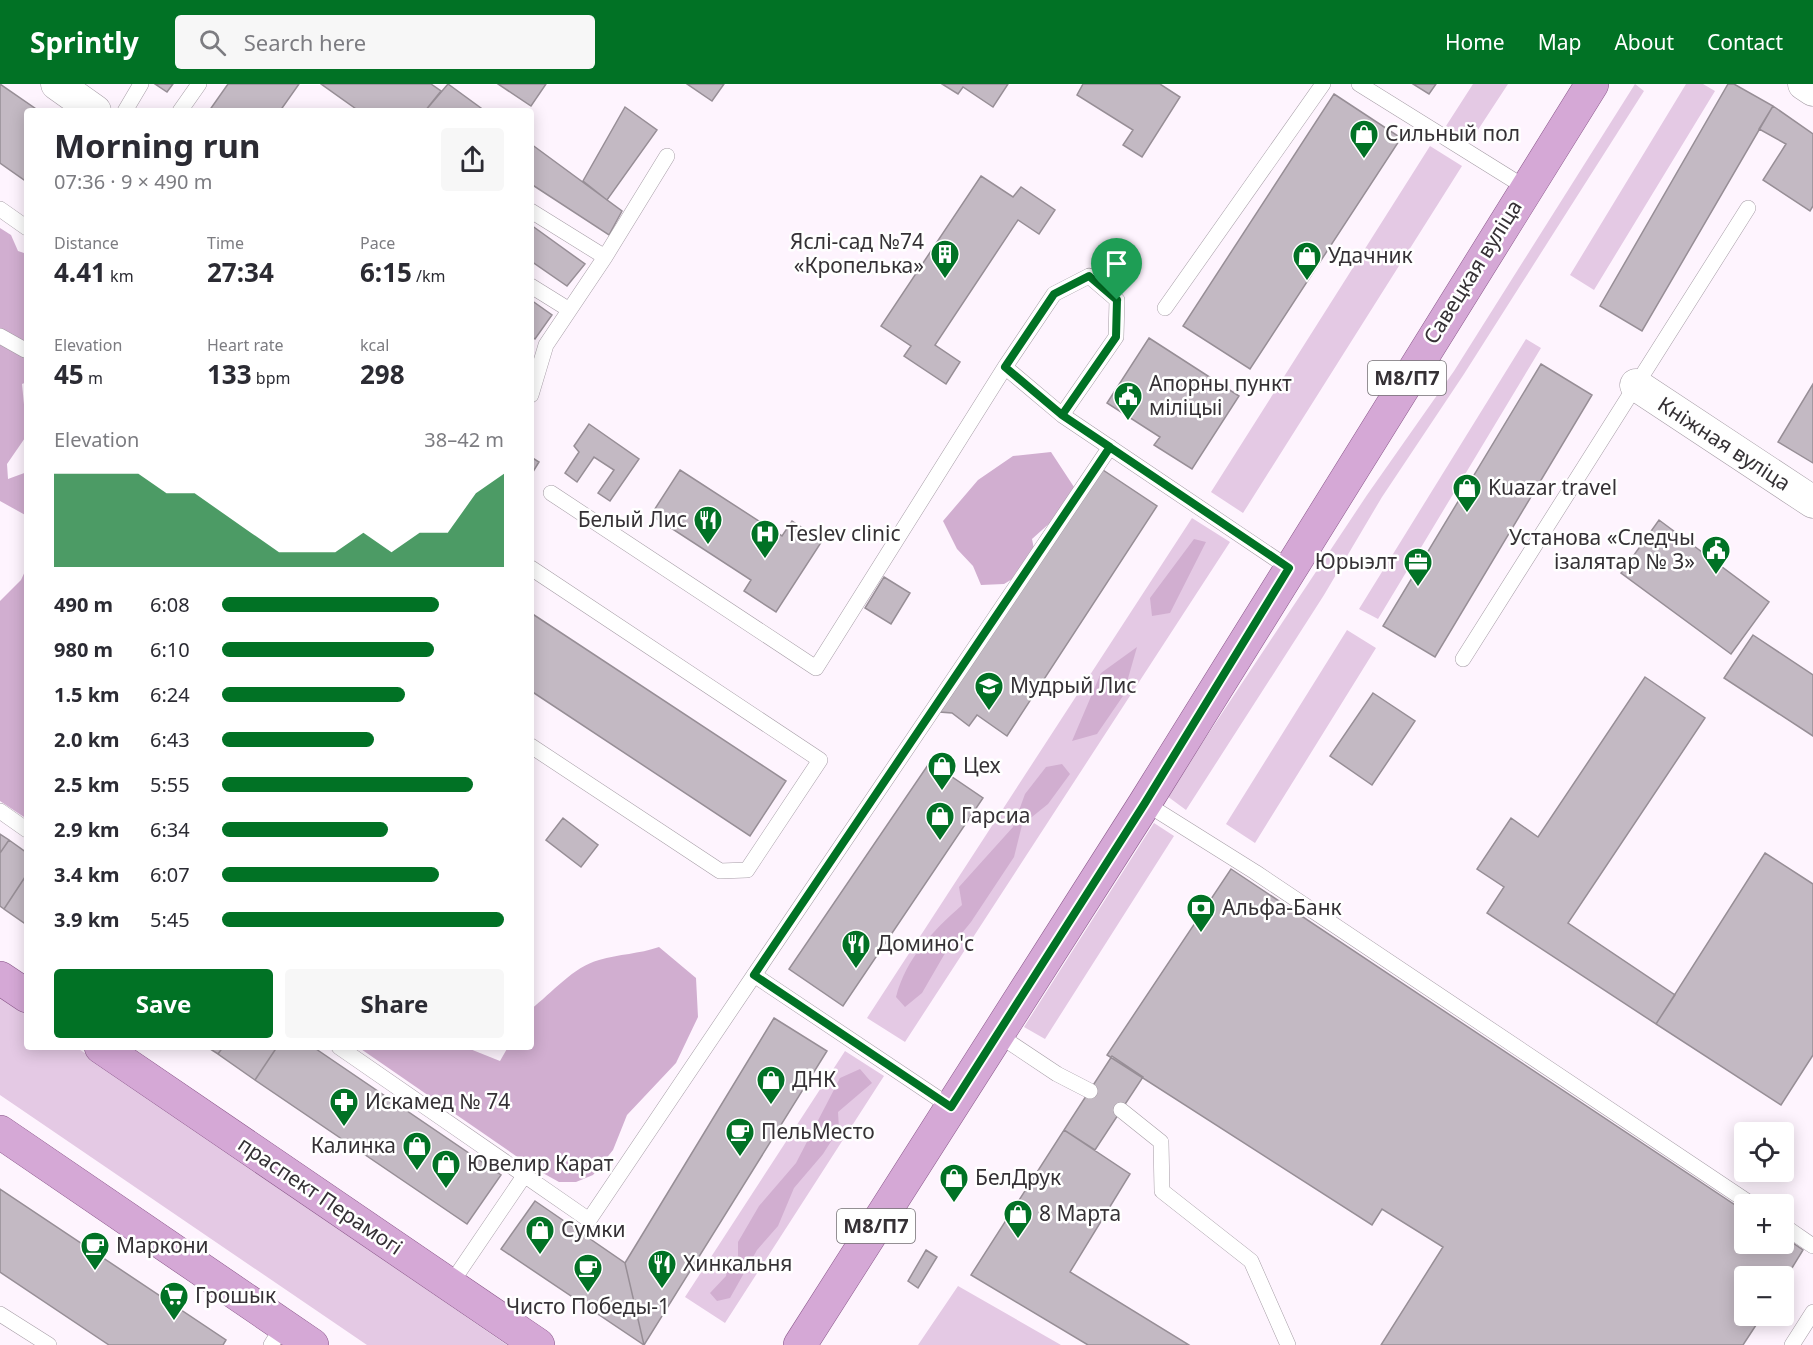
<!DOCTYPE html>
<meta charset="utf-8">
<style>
body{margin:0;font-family:"Noto Sans",sans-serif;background:#f7f7f7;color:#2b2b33;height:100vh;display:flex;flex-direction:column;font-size:22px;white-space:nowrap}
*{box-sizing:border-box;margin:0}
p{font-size:20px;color:#7c7c81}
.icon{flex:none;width:33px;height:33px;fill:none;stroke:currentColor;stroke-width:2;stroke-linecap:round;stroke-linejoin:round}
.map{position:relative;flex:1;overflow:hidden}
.sheet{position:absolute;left:24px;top:24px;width:510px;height:942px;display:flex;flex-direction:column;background:#fff;border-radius:6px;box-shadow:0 3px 15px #0003}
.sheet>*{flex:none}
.fabs{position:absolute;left:1734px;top:1038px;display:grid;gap:12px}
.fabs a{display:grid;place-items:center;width:60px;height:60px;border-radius:6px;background:#fff;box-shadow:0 3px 15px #0003;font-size:30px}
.pin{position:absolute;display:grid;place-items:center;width:51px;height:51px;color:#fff;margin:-62px -26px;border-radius:50% 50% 50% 0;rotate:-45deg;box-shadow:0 0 6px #0007}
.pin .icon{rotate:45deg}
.round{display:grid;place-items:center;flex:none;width:63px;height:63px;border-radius:6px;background:#f7f7f7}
.headline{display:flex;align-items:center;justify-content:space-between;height:102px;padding:0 30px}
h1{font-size:33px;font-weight:700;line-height:45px}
.metrics{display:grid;grid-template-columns:repeat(3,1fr);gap:9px;height:102px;padding:6px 30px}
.metrics div{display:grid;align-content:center}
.metrics b{font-size:26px;font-weight:700}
.metrics small{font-size:16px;font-weight:400}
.metrics p{font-size:16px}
.chart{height:168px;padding:12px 30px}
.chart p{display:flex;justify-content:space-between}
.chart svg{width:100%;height:108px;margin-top:6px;fill:#017225;opacity:.7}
.action{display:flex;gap:12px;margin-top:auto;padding:12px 30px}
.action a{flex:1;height:69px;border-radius:6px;background:#017225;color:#fff;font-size:24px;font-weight:700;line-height:69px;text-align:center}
.action a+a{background:#f7f7f7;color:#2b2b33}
ul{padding:0 30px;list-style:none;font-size:20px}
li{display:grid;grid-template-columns:96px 72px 1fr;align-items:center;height:45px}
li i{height:15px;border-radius:8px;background:#017225}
header{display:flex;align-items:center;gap:36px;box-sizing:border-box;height:84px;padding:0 30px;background:#017225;color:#fff}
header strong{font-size:28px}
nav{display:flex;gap:33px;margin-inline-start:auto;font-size:21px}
.search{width:420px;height:54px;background:#f7f7f7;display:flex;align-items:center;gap:15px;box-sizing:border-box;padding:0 21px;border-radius:6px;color:#7c7c81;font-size:22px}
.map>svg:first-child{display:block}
.green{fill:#e4c9e4}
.forest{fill:#d1aed0}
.building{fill:#c3b9c3;stroke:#978e96;stroke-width:1.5}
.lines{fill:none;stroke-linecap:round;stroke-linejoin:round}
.lane-casing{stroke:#a69da6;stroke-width:16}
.street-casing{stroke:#a69da6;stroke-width:33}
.primary-casing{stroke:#8b598b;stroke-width:34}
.lane{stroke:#fff;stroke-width:15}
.street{stroke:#fff;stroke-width:32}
.primary{stroke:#d5a8d6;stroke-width:33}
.route-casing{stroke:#fff;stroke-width:12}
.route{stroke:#017225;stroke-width:8}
.labels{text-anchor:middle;stroke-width:5;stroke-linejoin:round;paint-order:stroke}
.shield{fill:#fff;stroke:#726f72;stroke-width:1.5}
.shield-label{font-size:20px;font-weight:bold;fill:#353135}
.poi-label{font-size:21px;fill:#353135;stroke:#fff;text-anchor:start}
.street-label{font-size:21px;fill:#353135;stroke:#fff}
</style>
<header>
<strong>Sprintly</strong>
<div class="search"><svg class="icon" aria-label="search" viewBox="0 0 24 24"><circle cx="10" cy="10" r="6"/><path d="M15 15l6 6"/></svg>Search here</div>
<nav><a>Home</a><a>Map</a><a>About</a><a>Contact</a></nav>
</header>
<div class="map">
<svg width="1813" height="1261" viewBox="0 0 1813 1261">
<rect width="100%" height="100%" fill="#fef4fe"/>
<!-- green -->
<path class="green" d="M1473 0H1508L1470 58 1446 42Z
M1635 0 1644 7 1464 290 1382 413 1324 511 1186 726 1167 712 1367 411 1454 287Z
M1686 0H1703L1715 7 1594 206 1570 191Z
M1430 62 1462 82 1243 429 1211 408Z
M1526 255 1541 264 1378 535 1359 525Z
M1192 434 1230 458 905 958 867 934Z
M1347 546 1376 564 1255 759 1226 740Z
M1154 739 1174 752 1045 955 1024 943Z
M0 911 27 929V963H76L507 1261H367L0 1011Z
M845 967 884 992 725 1239 685 1213Z
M958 1202 1061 1261H918Z"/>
<!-- forest -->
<path class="forest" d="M0 144 11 151 18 167 27 170V298L22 300 27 351 7 380 8 395 27 388V432L0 417Z
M1051 368 1074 403 1071 420 1032 455 1037 480 1004 500 981 501 973 482 957 465 943 437 978 396 1013 372Z
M1194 455 1206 458 1170 529 1152 532 1150 514Z
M27 483V735L0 717V517L21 496Z
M1137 563 1123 612 1097 650 1072 657 1101 589Z
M1062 680 1070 690 1048 720 1022 741 1014 773 971 838 944 871 922 909 905 923 896 913C906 874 933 847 962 821L959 803 1013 743 1025 710 1046 683Z
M659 863 696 894 698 933 676 979 627 1031 613 1066 593 1091 576 1098H559L532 1083 358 963H465L500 977 508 963H531V925C552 909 573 883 599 876 619 870 639 870 659 863Z
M860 985 872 999 838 1028 839 1045 823 1070 794 1104 778 1142 757 1166 730 1214 717 1217 710 1209 726 1192 728 1180 738 1172V1158L759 1122 796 1079 840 994Z"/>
<!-- building -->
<path class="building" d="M0 0 39 27H27V98L0 79Z
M155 0H173L167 8Z
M228 0H299L280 27H209Z
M321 0H431L441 7 425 27H359Z
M448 0 485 27H425Z
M498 0H546L531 22Z
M687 0H724L712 17Z
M942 0H1008L993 23 963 3 958 10Z
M1083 0H1160L1180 13 1142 73 1123 61 1133 46 1077 11Z
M1413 0H1436L1429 10Z
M1728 0H1734L1773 22 1642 247 1600 222Z
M1334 10 1401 54 1250 285 1183 242Z
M1773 22 1813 50V122L1810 127 1763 96 1786 60 1759 45Z
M625 23 657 46 607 116 583 97Z
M531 60 622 127 609 151 531 100Z
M981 92 1013 113 1021 103 1055 126 1039 150 1018 136 935 261 960 278 946 300 904 272 911 262 881 242Z
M531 141 585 180 567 202 531 177Z
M531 216 552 231 535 255 531 252Z
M1149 254 1239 312 1192 385 1154 361 1160 353 1107 319Z
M1541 280 1592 311 1435 573 1383 542Z
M1813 300V379L1778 358Z
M589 340 639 375 610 417 598 409 614 386 594 373 577 398 565 389 579 368 574 362Z
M531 373 539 378 531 391Z
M1100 384 1157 422 1007 652 977 631 969 642 952 629 940 628Z
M680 386 782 452 792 437 822 457 776 528 744 507 751 496 651 431Z
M1659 436 1769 518 1731 570 1621 489Z
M884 493 910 509 891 540 865 524Z
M531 529 786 697 750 752 531 607Z
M1753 551 1813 591V652L1724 594Z
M1645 593 1705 634 1568 839 1675 911 1656 940 1487 829 1504 803 1477 785 1511 734 1538 753Z
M1373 609 1415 637 1372 701 1330 672Z
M930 678 983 714 843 922 789 885Z
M563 734 598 761 581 783 546 756Z
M0 750 9 756 0 769Z
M9 756 27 769V790L4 825 0 822V769Z
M1765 769 1813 800V971L1781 1021 1656 940Z
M1231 785 1744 1127V1160H1784V1153L1803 1166 1784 1197V1192H1744V1232H1762L1743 1261H1381L1443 1163 1382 1125 1372 1141 1107 971Z
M27 790V841L4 825Z
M774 934 827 967 644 1261 625 1179Z
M207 963H223L218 970Z
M223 963H277L255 996 218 970Z
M277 963H313L501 1091 467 1140 255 996Z
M1112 972 1143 993 1095 1066 1064 1046Z
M1064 1046 1130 1090 1070 1188 1189 1261H1088L971 1191Z
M0 1105 226 1256 223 1261H109L0 1188Z
M535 1117 625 1179 644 1261 501 1165Z
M926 1166 937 1173 918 1204 908 1197Z"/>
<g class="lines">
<!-- lane casing -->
<g class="lane-casing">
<path id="lane" d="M1359 0 1526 104
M125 27 141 0
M180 27 199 0
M0 125 27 144
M531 127 605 173
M531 202 568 225
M1165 224 1323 0
M0 252 25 266 27 264
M1005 283 1062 331 1289 484
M531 311 546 261 605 173 667 72
M551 409 816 584 1005 283 1054 210 1089 192 1117 216 1116 253 1062 331
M531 484 820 676 747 786 720 787 531 662
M1463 575 1748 124
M1145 719 1255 788 1751 1120
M0 727 27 746
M754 891 951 1023
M997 950 1057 990 1090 1007
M339 963 589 1136 1110 363
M1121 1026 1161 1058 1162 1107 1251 1177 1288 1261
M1784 1142 1813 1162
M450 1201 524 1092
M0 1230 49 1261
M271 1261 283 1242
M1792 1261 1813 1228"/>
</g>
<!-- street casing -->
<g class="street-casing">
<path id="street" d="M57 0 95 27
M1804 0 1813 6
M1636 301 1813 418"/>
</g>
<!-- primary casing -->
<g class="primary-casing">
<path id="primary" d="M0 894 27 912
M101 963 538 1261
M0 1048 312 1261
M800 1261 1145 719 1592 0"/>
</g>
<!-- lane -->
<use href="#lane" class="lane"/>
<!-- street -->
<use href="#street" class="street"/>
<!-- primary -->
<use href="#primary" class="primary"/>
</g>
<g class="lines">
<!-- route casing -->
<g class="route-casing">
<path id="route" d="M1117 216 1089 192 1054 210 1005 283 1062 331 1110 363 754 891 951 1023 1145 719 1289 484 1062 331 1116 253 1117 216"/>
</g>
<!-- route -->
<use href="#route" class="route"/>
</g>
<!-- icons -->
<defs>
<g id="shop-pin" transform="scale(1.5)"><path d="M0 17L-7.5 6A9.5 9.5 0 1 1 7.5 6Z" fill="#017225" stroke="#fff"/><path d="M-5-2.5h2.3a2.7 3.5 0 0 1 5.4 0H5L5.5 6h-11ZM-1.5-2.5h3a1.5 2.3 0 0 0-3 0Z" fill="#fff"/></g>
<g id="building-pin" transform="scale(1.5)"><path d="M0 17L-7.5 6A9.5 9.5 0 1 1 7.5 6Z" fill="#017225" stroke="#fff"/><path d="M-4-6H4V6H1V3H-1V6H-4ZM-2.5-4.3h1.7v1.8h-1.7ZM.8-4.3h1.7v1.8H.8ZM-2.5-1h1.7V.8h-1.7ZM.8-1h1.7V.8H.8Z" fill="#fff"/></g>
<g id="civic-pin" transform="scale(1.5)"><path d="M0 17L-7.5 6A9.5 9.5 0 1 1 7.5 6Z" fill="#017225" stroke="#fff"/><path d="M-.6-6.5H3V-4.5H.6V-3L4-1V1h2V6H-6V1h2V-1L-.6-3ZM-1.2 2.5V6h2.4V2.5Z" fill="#fff"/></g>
<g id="restaurant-pin" transform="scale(1.5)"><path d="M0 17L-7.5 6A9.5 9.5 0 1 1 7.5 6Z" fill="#017225" stroke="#fff"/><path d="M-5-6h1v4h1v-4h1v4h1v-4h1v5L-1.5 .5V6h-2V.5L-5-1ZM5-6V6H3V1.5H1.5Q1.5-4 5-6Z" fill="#fff"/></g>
<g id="hospital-pin" transform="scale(1.5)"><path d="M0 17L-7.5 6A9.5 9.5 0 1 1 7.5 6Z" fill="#017225" stroke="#fff"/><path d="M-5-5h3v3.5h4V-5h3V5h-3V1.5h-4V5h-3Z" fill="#fff"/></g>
<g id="office-pin" transform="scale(1.5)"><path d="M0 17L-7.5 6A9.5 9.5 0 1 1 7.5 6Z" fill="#017225" stroke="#fff"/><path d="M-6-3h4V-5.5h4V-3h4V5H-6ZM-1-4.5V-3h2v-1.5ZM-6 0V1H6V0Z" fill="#fff"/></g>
<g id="school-pin" transform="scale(1.5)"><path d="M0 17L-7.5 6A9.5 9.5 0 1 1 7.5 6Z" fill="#017225" stroke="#fff"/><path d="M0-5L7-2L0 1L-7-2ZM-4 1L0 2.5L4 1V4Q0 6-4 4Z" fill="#fff"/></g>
<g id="bank-pin" transform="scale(1.5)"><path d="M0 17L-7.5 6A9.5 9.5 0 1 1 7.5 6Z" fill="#017225" stroke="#fff"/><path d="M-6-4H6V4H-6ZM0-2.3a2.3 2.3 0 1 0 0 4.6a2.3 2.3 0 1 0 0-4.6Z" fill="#fff"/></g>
<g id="pharmacy-pin" transform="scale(1.5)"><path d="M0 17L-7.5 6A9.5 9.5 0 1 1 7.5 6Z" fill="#017225" stroke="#fff"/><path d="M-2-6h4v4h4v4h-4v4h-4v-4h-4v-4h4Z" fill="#fff"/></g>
<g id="cafe-pin" transform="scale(1.5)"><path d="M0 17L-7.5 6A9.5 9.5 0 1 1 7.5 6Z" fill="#017225" stroke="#fff"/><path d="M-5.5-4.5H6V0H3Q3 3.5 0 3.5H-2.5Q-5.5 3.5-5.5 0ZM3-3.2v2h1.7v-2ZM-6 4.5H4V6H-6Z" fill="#fff"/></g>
<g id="supermarket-pin" transform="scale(1.5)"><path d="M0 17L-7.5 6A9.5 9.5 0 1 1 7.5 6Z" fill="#017225" stroke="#fff"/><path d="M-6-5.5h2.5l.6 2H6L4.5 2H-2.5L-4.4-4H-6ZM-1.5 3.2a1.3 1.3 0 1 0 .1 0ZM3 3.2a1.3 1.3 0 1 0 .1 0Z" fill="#fff"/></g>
</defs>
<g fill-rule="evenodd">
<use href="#shop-pin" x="1364" y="50"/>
<use href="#building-pin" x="945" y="170"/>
<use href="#shop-pin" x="1307" y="172"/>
<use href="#civic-pin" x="1128" y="312"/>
<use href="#shop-pin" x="1467" y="404"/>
<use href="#restaurant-pin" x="708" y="436"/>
<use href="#hospital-pin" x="765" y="450"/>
<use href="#civic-pin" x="1716" y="466"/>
<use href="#office-pin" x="1418" y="478"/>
<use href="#school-pin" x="989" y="602"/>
<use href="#shop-pin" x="942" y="682"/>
<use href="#shop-pin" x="940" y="732"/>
<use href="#bank-pin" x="1201" y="824"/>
<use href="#restaurant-pin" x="856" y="860"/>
<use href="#shop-pin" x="771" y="996"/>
<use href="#pharmacy-pin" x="344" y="1018"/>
<use href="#cafe-pin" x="740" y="1048"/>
<use href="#shop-pin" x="417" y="1062"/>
<use href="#shop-pin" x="446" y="1080"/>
<use href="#shop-pin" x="954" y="1094"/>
<use href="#shop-pin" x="1018" y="1130"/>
<use href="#shop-pin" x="540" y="1146"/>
<use href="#cafe-pin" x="95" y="1162"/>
<use href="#restaurant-pin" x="662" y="1180"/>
<use href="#cafe-pin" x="588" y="1184"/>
<use href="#supermarket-pin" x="174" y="1212"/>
</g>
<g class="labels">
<!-- shield labels -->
<g class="shield">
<rect x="1368" y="277" width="78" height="34" rx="4.5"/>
<rect x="837" y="1125" width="78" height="34" rx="4.5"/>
</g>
<g class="shield-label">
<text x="1407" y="301">М8/П7</text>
<text x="876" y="1149">М8/П7</text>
</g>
<!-- poi labels -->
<g class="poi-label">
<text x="1385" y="57">Сильный пол</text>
<text x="924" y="165" text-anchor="end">Яслі-сад №74<tspan x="924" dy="24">«Кропелька»</tspan></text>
<text x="1328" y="179">Удачник</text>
<text x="1149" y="307">Апорны пункт<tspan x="1149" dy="24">міліцыі</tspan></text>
<text x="1488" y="411">Kuazar travel</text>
<text x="687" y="443" text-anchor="end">Белый Лис</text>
<text x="786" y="457">Teslev clinic</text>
<text x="1695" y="461" text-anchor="end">Установа «Следчы<tspan x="1695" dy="24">ізалятар № 3»</tspan></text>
<text x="1397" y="485" text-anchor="end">Юрыэлт</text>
<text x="1010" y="609">Мудрый Лис</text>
<text x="963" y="689">Цех</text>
<text x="961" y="739">Гарсиа</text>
<text x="1222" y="831">Альфа-Банк</text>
<text x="877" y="867">Домино'c</text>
<text x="792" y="1003">ДНК</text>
<text x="365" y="1025">Искамед № 74</text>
<text x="761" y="1055">ПельМесто</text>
<text x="396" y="1069" text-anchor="end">Калинка</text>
<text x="467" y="1087">Ювелир Карат</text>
<text x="975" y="1101">БелДрук</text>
<text x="1039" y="1137">8 Марта</text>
<text x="561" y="1153">Сумки</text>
<text x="116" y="1169">Маркони</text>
<text x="683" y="1187">Хинкальня</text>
<text x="195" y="1219">Грошык</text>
<text x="588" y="1230" text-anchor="middle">Чисто Победы-1</text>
</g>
<!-- street labels -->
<g class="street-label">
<text transform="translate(1473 188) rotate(-58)" y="7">Савецкая вуліца</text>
<text transform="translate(1724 360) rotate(33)" y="7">Кніжная вуліца</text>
<text transform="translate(320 1112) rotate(34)" y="7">праспект Перамогі</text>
</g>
</g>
</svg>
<div class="fabs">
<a><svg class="icon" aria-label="locate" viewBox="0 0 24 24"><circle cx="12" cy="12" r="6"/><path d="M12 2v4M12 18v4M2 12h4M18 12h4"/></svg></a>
<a>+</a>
<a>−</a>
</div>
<div class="pin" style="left:1117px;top:216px;background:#1e9e55"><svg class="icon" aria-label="arrive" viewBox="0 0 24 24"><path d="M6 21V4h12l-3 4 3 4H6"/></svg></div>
<section class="sheet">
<div class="headline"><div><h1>Morning run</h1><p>07:36 · 9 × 490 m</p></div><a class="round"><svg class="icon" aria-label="share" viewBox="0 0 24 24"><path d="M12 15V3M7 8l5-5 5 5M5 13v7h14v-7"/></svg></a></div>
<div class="metrics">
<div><p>Distance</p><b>4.41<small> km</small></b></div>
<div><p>Time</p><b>27:34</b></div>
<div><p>Pace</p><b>6:15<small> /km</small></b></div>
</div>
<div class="metrics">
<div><p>Elevation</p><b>45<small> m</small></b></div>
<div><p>Heart rate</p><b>133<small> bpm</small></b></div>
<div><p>kcal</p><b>298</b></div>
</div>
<div class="chart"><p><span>Elevation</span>38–42 m</p>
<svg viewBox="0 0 160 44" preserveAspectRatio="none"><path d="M0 44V6L10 6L20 6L30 6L40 14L50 14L60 22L70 30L80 38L90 38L100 38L110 30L120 38L130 30L140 30L150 14L160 6V44z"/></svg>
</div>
<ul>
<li><b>490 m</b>6:08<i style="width:77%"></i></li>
<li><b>980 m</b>6:10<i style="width:75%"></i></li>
<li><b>1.5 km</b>6:24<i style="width:65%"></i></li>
<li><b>2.0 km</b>6:43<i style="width:54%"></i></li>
<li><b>2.5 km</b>5:55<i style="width:89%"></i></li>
<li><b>2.9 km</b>6:34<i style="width:59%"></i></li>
<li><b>3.4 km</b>6:07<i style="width:77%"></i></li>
<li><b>3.9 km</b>5:45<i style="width:100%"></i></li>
</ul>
<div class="action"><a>Save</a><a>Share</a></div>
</section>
</div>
